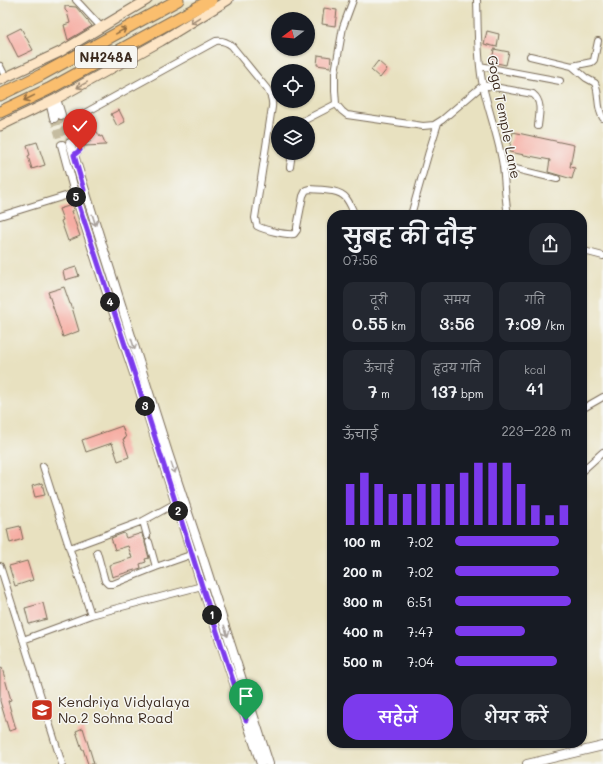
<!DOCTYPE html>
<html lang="hi">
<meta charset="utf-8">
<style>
body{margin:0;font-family:Mali,"Playpen Sans Deva",sans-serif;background:#242831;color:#f1f3f6;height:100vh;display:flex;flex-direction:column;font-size:15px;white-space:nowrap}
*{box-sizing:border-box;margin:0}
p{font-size:13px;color:#9ea1a6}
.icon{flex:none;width:22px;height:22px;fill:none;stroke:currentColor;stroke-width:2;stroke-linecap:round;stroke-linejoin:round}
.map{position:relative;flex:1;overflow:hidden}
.panel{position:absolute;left:327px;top:210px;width:260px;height:538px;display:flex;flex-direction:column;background:#171b24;border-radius:16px;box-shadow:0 1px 3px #0004}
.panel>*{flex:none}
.needle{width:26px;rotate:254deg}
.controls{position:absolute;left:271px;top:12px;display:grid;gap:8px}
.controls a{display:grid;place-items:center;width:44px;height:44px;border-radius:50%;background:#171b24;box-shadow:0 1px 3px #0004;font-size:20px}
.pin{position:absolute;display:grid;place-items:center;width:34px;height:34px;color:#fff;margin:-41px -17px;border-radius:50% 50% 50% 0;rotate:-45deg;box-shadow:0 0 4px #0007}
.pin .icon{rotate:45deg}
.km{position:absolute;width:20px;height:20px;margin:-10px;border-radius:50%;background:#222;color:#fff;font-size:11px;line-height:20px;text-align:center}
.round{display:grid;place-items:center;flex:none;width:42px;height:42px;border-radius:16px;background:#242831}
.summary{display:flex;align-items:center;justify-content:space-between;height:68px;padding:0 16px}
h1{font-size:22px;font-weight:600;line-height:30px}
.stats{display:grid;grid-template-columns:repeat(3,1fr);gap:6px;height:68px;padding:4px 16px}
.stats div{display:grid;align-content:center;border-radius:10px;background:#242831;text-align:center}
.stats b{font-size:17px;font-weight:600}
.stats small{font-size:11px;font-weight:400}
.stats p{font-size:11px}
.chart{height:112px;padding:8px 16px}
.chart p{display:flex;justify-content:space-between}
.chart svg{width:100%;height:72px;margin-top:4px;stroke:#7c3aed;stroke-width:6}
.button{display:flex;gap:8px;margin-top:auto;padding:8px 16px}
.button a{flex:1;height:46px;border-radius:16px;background:#7c3aed;color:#fff;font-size:16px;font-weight:600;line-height:46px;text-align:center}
.button a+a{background:#242831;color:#f1f3f6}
ul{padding:0 16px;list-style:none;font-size:13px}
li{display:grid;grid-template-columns:64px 48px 1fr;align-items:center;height:30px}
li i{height:10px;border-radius:5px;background:#7c3aed}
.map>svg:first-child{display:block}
.building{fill:#f6ada3}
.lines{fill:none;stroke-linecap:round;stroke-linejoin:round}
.tertiary-tunnel{stroke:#c5bca0;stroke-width:8;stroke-dasharray:8 4;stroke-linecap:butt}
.minor-casing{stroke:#786a57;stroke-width:8}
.tertiary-casing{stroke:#786a57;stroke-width:10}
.secondary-casing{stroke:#786a57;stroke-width:11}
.trunk-casing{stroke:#786a57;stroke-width:13}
.minor{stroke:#fff;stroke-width:6}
.tertiary{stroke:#fff;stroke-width:8}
.secondary{stroke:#fde5c5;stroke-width:9}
.trunk{stroke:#fabe6e;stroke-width:11}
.oneway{stroke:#9c8872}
.oneway2{stroke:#916d42}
.oneway3{stroke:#a79f9a}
.route-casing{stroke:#fff;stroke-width:8}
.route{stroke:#7c3aed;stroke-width:5}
.labels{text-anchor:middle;stroke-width:3;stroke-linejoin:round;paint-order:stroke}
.shield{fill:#f6f6f2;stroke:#73675e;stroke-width:1}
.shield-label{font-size:13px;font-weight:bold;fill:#3b2a1e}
.street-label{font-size:14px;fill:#3b2a1e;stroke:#f6f6f2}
.poi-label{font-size:14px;fill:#3b2a1e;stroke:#f6f6f2;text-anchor:start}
</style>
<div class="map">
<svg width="603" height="764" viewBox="0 0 603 764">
<rect width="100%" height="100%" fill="#f6f6f2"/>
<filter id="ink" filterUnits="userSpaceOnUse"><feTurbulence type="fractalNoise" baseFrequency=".025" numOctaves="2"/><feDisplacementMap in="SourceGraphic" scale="8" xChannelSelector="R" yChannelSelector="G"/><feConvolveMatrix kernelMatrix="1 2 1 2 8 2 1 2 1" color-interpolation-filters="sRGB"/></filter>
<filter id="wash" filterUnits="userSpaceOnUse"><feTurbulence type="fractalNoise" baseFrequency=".012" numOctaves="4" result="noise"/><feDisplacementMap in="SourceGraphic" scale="16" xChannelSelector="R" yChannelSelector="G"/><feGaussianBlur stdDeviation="0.9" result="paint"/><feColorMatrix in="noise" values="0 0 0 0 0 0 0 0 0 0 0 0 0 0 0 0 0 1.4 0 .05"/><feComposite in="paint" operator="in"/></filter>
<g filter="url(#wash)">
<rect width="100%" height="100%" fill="#e8e1c0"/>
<g id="blocks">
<!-- building -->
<path class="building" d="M65 6 76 7 92 26 68 40 64 25 70 23 67 12 65 10Z
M324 8 337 10 335 26 322 24Z
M21 28 33 50 18 57 7 35Z
M487 31 499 34 497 47 484 44Z
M494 49 509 52 506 65 492 62Z
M318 55 331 57 330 67 317 65Z
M378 61 387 69 380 78 371 70Z
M119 110 125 122 117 126 111 114Z
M91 115 96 124 93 125 100 137 102 136 106 145 85 146 86 144 91 141 84 129 83 130 82 125 86 118Z
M513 132 574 145 570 167 575 168 572 179 548 172 550 160 509 152Z
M37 142 45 165 32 169 28 156 30 155 27 145Z
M72 205 74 210 71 211 80 236 68 241 61 221 63 220 59 209Z
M76 267 79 276 65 280 63 271Z
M64 287 70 304H71L79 331 63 337 48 292Z
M122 426 126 438 123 439 129 457 118 461 112 443 86 452 82 440Z
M42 483 45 495 35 497 32 486Z
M20 526 23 539 10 543 7 529Z
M124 533 126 538 142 533 143 538 145 540V543L149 558 145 559 146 562 140 564 141 568 112 577 109 565 132 558 128 546 115 550 111 538Z
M27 561 33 580 15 586 9 566Z
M43 603 47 619 29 624 25 608Z
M2 668 11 700 8 701 16 729 9 731 0 701V669Z
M83 728 92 757 94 764H88L83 749H82L76 731Z"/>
</g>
</g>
<g filter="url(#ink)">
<use href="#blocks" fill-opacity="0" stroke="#786a57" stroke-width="1"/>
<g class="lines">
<!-- tertiary-tunnel -->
<path class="tertiary-tunnel" d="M61 115 70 143
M54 118 62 145"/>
<!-- minor casing -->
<g class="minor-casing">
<path id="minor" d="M76 0 101 27
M353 0 343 27 335 72V90L336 104 342 111 347 115 423 126 434 125 442 120 483 85 533 94C543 102 539 115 538 126
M477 0C478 27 477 59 483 86 489 113 499 139 503 166 505 182 505 199 508 215
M530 56 572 66 586 78 595 83C600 94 596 108 603 118
M0 66 6 78
M480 66 560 81
M572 66 592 62 594 60 598 41
M301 123 303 121 336 104
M74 155C76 153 79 151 80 148 86 135 68 129 83 114L216 41C223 40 227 42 232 46L267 89C271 95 273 100 272 107L255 218 257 226C265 230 284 235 294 234L297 230V227L303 196 306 190 310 189C320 190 339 189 346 198 350 203 352 209 355 215
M503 166 557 179
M290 167 292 153
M411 215 428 155 438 123
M0 216 75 193 84 190
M582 251H584L603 256
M582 409 603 397
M43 466 91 615
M582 471 603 452
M143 521 147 536
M149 542 156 567
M70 548 143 521 176 503
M97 552 105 581 108 584H113L156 567 196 553
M0 566 62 764
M23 640 91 615 202 586 211 583"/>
</g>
<!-- tertiary casing -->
<g class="tertiary-casing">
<path id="tertiary" d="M56 99 61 115
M50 102 54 118
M70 143 168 453 201 552 211 583 269 764
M62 145 75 193 99 269 147 412 202 586 261 764
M527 764 603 746"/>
</g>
<!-- secondary casing -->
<g class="secondary-casing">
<path id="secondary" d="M0 80 60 52 147 0
M0 126 56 99 161 41 228 0"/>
</g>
<!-- trunk casing -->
<g class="trunk-casing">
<path id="trunk" d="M0 95 41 75 178 0
M0 112 49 89 211 0"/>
</g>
<!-- minor -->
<use href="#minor" class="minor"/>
<!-- tertiary -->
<use href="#tertiary" class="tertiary"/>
<!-- secondary -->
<use href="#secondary" class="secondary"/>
<!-- trunk -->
<use href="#trunk" class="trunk"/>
</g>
<!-- one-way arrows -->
<defs><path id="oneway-shaft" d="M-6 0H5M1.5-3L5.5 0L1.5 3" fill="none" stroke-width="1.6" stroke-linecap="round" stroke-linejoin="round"/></defs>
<g class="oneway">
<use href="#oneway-shaft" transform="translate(195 20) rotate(149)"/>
<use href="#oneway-shaft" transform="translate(82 85) rotate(151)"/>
</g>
<g class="oneway2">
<use href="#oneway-shaft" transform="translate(121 31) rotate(-29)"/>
<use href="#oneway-shaft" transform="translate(29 98) rotate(154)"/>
</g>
<g class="oneway3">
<use href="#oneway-shaft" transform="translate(94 220) rotate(72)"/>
<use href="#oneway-shaft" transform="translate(133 344) rotate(72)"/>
<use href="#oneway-shaft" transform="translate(173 468) rotate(71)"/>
<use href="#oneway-shaft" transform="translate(226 631) rotate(72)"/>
</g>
</g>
<g class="lines" filter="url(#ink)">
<!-- route casing -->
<g class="route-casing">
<path id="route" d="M80 150 74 155 84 190 75 193 147 412 202 586 246 720"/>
</g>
<!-- route -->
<use href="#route" class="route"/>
</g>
<!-- icons -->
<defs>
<g id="school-square" transform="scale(1.15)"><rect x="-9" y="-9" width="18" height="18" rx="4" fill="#c8321e" stroke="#f6f6f2"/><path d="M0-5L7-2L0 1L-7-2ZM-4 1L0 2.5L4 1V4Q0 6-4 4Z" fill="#fff"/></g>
</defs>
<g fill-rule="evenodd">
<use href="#school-square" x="42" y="710"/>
</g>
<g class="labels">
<!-- shield labels -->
<rect class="shield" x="75" y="46" width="62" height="22" rx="3"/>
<g class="shield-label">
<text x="106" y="62">NH248A</text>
</g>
<!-- street labels -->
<g class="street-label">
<text transform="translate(504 117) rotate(79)" y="5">Goga Temple Lane</text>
</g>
<!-- poi labels -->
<g class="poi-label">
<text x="58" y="707">Kendriya Vidyalaya<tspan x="58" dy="16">No.2 Sohna Road</tspan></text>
</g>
</g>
</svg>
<div class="controls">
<a><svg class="needle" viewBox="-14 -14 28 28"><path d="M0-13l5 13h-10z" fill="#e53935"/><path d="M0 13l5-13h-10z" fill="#9ea1a6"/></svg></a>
<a><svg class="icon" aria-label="locate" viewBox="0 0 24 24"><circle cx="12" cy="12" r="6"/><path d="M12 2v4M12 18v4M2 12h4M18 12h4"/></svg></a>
<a><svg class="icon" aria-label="layers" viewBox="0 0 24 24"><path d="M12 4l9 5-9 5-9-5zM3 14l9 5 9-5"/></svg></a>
</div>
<div class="pin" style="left:246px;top:720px;background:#1e9e55"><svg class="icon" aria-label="arrive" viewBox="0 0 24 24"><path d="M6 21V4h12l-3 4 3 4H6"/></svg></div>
<div class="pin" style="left:80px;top:150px;background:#d93025"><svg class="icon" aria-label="check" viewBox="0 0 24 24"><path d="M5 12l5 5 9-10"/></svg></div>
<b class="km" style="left:212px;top:615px">1</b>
<b class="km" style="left:178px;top:511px">2</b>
<b class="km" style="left:145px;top:406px">3</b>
<b class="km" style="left:110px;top:302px">4</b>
<b class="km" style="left:76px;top:197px">5</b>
<section class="panel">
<div class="summary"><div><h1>सुबह की दौड़</h1><p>07:56</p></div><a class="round"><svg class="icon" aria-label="share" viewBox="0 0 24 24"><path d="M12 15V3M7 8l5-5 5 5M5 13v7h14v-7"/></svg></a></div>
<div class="stats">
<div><p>दूरी</p><b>0.55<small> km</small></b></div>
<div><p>समय</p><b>3:56</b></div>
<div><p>गति</p><b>7:09<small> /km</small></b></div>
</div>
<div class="stats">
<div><p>ऊँचाई</p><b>7<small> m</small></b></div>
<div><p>हृदय गति</p><b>137<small> bpm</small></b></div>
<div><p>kcal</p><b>41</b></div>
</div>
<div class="chart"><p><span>ऊँचाई</span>223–228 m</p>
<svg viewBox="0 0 160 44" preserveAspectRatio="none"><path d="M5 44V19M15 44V12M25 44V19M35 44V25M45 44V25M55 44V19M65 44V19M75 44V19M85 44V12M95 44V6M105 44V6M115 44V6M125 44V19M135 44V32M145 44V38M155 44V32"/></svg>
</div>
<ul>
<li><b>100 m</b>7:02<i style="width:90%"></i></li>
<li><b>200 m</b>7:02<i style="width:90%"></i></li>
<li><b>300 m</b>6:51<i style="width:100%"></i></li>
<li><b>400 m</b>7:47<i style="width:60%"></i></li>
<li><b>500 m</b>7:04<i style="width:88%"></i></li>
</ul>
<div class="button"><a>सहेजें</a><a>शेयर करें</a></div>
</section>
</div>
